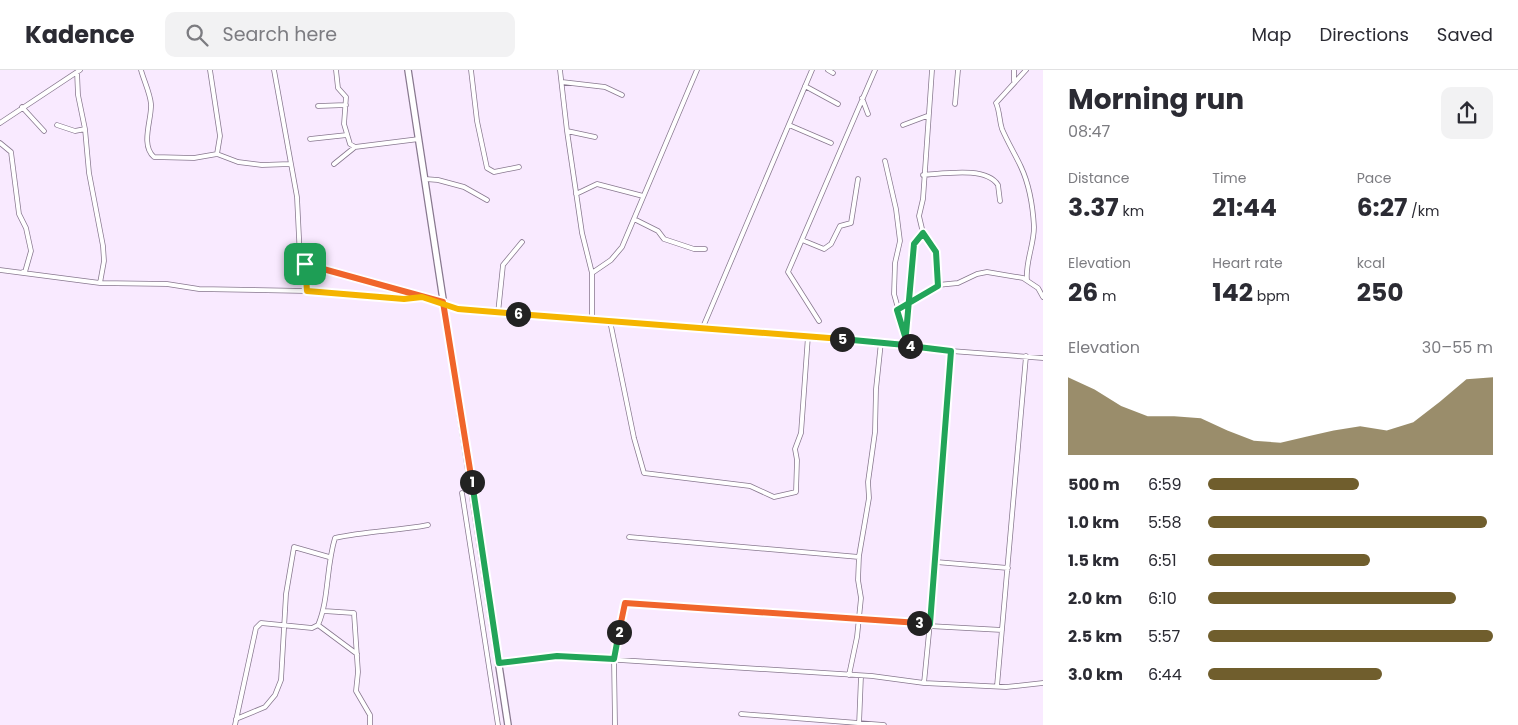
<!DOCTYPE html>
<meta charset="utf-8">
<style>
body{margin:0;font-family:Poppins,sans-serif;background:#f2f2f3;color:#2b2b33;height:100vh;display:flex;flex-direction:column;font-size:19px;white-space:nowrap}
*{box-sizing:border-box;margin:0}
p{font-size:16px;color:#7c7c81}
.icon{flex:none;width:28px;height:28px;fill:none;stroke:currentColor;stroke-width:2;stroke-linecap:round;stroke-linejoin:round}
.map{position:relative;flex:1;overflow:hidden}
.drawer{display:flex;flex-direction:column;background:#fff;width:475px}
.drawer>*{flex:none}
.pin{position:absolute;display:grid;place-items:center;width:42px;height:42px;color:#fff;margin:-21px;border-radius:10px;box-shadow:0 2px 8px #0006}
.km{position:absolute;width:25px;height:25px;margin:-12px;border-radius:50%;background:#222;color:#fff;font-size:14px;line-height:25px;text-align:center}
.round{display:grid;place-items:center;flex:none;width:52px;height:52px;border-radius:10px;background:#f2f2f3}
.overview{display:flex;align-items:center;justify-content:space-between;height:85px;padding:0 25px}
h1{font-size:28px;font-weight:700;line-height:38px}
.metrics{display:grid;grid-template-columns:repeat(3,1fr);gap:8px;height:85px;padding:5px 25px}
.metrics div{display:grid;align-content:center}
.metrics b{font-size:25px;font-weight:700}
.metrics small{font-size:14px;font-weight:400}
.metrics p{font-size:14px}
.chart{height:140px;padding:10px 25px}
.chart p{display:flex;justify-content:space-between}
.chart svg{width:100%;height:90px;margin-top:5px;fill:#705e2d;opacity:.7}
ul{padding:0 25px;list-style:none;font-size:16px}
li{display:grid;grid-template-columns:80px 60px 1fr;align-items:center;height:38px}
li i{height:12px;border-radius:6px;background:#705e2d}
header{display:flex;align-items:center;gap:30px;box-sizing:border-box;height:70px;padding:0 25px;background:#fff;border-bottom:1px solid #e1e1e2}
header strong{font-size:24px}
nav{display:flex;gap:28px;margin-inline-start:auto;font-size:18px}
.search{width:350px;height:45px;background:#f2f2f3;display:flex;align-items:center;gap:12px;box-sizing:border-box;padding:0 18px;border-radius:10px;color:#7c7c81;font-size:19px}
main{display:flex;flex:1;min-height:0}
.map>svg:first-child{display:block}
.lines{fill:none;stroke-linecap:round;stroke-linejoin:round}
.street-casing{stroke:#88788f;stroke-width:5.5}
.secondary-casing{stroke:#88788f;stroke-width:8}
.street{stroke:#fff;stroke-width:4}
.secondary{stroke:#fff;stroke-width:5.5}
.split-1-casing{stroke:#fff;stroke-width:10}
.split-2-casing{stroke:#fff;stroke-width:10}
.split-3-casing{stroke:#fff;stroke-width:10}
.split-4-casing{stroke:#fff;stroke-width:10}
.split-5-casing{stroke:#fff;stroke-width:10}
.split-6-casing{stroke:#fff;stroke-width:10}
.split-7-casing{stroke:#fff;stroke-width:10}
.split-1{stroke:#f0652b;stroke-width:6}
.split-2{stroke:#22a559;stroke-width:6}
.split-3{stroke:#f0652b;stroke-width:6}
.split-4{stroke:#22a559;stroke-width:6}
.split-5{stroke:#22a559;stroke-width:6}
.split-6{stroke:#f5b400;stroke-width:6}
.split-7{stroke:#f5b400;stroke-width:6}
</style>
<header>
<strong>Kadence</strong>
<div class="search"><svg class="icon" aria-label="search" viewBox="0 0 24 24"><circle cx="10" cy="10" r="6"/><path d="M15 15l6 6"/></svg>Search here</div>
<nav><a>Map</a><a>Directions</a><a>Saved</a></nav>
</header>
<main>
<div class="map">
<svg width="1043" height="655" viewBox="0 0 1043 655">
<rect width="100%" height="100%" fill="#f9eaff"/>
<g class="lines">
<!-- street casing -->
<g class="street-casing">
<path id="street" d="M141 0C144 11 150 23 151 34 152 49 140 75 154 87L194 88 217 84 238 92 262 95 290 94
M210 0 220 66 217 84
M274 0 297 127 300 188 306 197 307 221
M336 0 338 18 346 27 344 54 350 74 355 77 419 69
M471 0 477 51 487 98 494 102 519 97
M560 0 567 61 582 163 592 203V250
M828 0 833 3
M1026 0 996 33C1000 42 999 50 1002 59 1008 73 1015 84 1021 97 1029 114 1033 139 1034 157 1034 175 1025 193 1027 210
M77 2 78 25 85 59 89 103 103 176 104 191 100 213
M1014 11V0
M562 12 605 17 622 25
M805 16 838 34
M862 28 868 44
M955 34 958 0
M318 36 346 35
M22 37 44 61
M0 53 80 0
M57 55 75 61 85 59
M789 55 831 73
M903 55 927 46
M567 61 595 67
M310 69 347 65
M0 73 11 82 19 144 26 158 31 181 25 202H23
M885 91 896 139 900 171 895 193 894 224 905 263
M334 94 355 77
M923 105C943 104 986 96 998 115L1000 131
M425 109 438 110 464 117 487 130
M576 124 597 114 643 126
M634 149 658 161 664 169 694 179H705
M923 163 935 182 938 215
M802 170 824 179 831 174 840 156 851 153 858 109
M305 194 418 226
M0 200 100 213 167 214 199 219 307 221 404 229 422 227 458 239 498 243 808 266 951 281 1043 288
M592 203 611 190 622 177 697 0
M897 240 938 215 958 213 977 204 987 202 1023 208 1038 218 1043 227
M498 243 503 195 522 172
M610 251 634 368 644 403 750 416 774 427 796 422 797 390 795 379 801 363 808 266
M819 251 788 202 875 0
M703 257 812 0
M905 275 915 175 923 163 919 146 923 129 932 0
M462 423 498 655
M629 467 859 487
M936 492 1008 498
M324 541 354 543 358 602 356 621 370 645V655
M318 555 357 584
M929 556 1002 560
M499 593 557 586 872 606 924 613 1006 617 1043 613
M849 605 857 567 861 528 858 510 859 486 869 428 868 412 875 362 876 319 881 272
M924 613 936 492 951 281
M997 616 1026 286
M741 644 884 655
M236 649 265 637 275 625 281 610 286 524 294 477 329 487
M235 655 256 558 261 553 312 558 318 555C329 530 326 497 335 468 366 461 397 461 428 455
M615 655 614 589 625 533 930 554
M859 655 861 606"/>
</g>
<!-- secondary casing -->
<g class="secondary-casing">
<path id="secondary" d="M408 0 508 655"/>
</g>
<!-- street -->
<use href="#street" class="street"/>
<!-- secondary -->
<use href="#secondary" class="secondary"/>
</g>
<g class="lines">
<!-- split-1 casing -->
<g class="split-1-casing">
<path id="split-1" d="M305 194 443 232 472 412"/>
</g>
<!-- split-2 casing -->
<g class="split-2-casing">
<path id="split-2" d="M472 412 499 593 557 586 614 589 619 562"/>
</g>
<!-- split-3 casing -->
<g class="split-3-casing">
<path id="split-3" d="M619 562 625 533 919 553"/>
</g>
<!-- split-4 casing -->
<g class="split-4-casing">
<path id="split-4" d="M910 276 951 281 930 554 919 553"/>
</g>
<!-- split-5 casing -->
<g class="split-5-casing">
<path id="split-5" d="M842 269 905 275V266L897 240 938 216 936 182 923 163 914 174 905 275 910 276"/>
</g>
<!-- split-6 casing -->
<g class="split-6-casing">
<path id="split-6" d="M518 244 842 269"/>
</g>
<!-- split-7 casing -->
<g class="split-7-casing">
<path id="split-7" d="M305 194 307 221 404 229 422 227 458 239 518 244"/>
</g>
<!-- split-1 -->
<use href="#split-1" class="split-1"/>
<!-- split-2 -->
<use href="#split-2" class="split-2"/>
<!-- split-3 -->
<use href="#split-3" class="split-3"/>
<!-- split-4 -->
<use href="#split-4" class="split-4"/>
<!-- split-5 -->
<use href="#split-5" class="split-5"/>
<!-- split-6 -->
<use href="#split-6" class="split-6"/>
<!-- split-7 -->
<use href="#split-7" class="split-7"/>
</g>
</svg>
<div class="pin" style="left:305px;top:194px;background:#1e9e55"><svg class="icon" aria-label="arrive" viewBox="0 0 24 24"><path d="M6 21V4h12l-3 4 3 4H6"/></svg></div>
<b class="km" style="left:472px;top:412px">1</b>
<b class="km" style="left:619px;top:562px">2</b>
<b class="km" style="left:919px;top:553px">3</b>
<b class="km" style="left:910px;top:276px">4</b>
<b class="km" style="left:842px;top:269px">5</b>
<b class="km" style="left:518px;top:244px">6</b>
</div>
<section class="drawer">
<div class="overview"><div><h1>Morning run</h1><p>08:47</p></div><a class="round"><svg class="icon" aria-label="share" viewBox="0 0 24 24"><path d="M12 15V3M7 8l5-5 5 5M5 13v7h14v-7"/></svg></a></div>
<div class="metrics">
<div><p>Distance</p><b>3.37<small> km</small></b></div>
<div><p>Time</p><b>21:44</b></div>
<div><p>Pace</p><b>6:27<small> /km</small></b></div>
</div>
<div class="metrics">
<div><p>Elevation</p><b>26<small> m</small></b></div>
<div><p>Heart rate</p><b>142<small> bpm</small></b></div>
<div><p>kcal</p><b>250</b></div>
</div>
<div class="chart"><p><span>Elevation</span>30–55 m</p>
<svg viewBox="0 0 160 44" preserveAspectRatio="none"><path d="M0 44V6L10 12L20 20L30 25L40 25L50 26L60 32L70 37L80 38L90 35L100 32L110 30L120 32L130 28L140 18L150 7L160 6V44z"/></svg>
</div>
<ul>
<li><b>500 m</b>6:59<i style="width:53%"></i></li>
<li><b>1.0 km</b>5:58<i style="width:98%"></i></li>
<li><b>1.5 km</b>6:51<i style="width:57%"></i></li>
<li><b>2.0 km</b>6:10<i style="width:87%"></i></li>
<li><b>2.5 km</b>5:57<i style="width:100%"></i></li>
<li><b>3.0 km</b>6:44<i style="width:61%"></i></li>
</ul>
</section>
</main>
